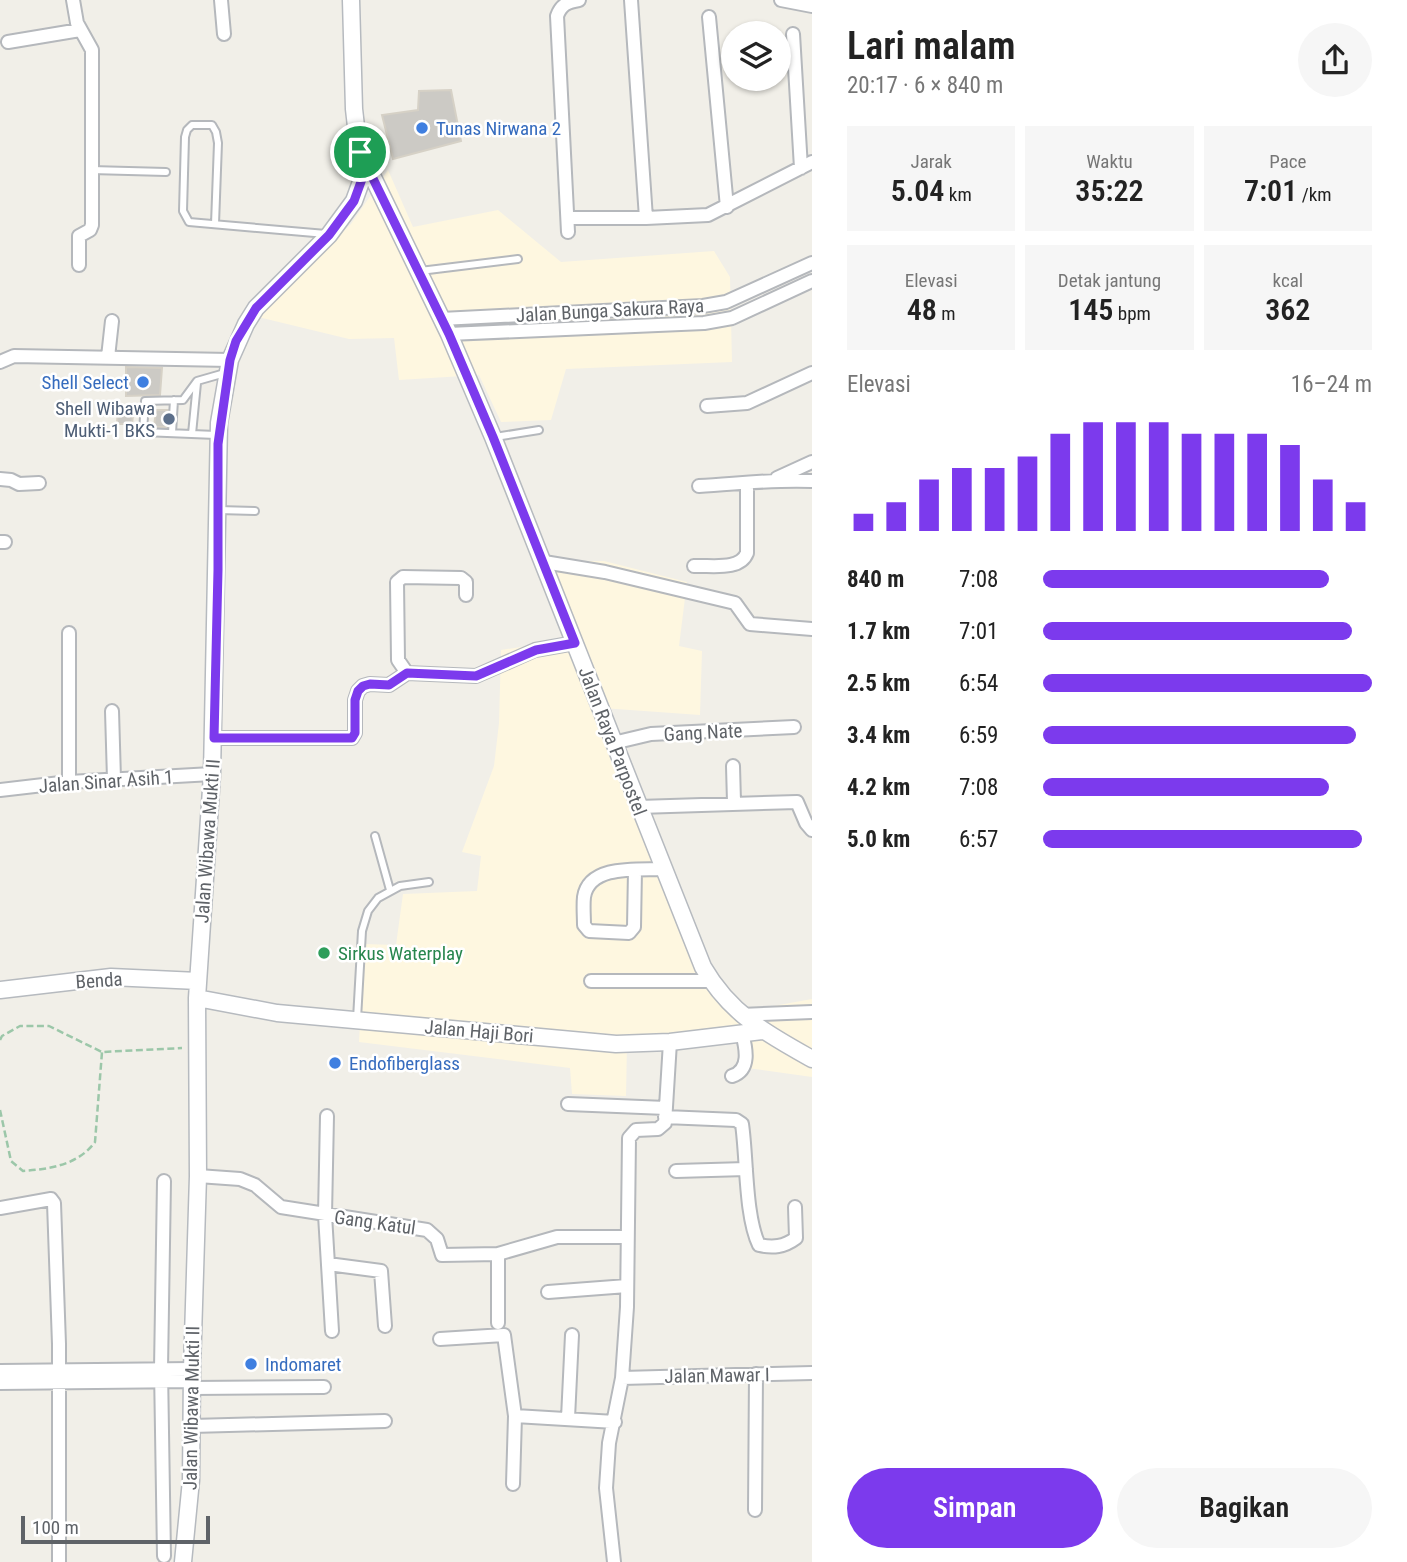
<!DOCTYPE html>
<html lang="id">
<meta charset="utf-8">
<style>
body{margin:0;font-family:"Roboto Condensed",sans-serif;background:#f6f6f6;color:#222;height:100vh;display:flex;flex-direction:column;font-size:26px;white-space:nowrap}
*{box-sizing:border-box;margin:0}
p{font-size:23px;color:#767676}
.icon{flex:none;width:38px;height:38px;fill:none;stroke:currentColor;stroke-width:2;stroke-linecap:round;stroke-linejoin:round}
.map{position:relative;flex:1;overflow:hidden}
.side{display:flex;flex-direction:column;background:#fff;width:595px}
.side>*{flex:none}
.buttons{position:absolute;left:721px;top:21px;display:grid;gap:14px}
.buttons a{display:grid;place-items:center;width:70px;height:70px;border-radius:50%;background:#fff;box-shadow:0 2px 5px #0004;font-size:35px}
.scale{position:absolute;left:21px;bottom:18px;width:189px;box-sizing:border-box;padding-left:7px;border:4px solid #5f6368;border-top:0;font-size:19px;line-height:24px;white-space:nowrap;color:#5f6368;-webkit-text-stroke:5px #fff;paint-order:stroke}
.pin{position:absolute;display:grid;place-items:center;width:60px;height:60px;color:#fff;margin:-30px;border:4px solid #fff;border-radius:50%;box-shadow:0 2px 7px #0007}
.round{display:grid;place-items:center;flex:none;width:74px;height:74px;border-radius:37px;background:#f6f6f6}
.overview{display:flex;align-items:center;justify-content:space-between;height:119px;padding:0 35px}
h1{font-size:38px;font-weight:600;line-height:52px}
.metrics{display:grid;grid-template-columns:repeat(3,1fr);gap:10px;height:119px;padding:7px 35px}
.metrics div{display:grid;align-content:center;border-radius:0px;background:#f6f6f6;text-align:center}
.metrics b{font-size:30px;font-weight:600}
.metrics small{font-size:19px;font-weight:400}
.metrics p{font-size:19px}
.chart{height:196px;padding:14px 35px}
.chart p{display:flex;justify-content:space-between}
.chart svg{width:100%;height:126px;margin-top:7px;stroke:#7c3aed;stroke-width:6}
.cta{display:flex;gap:14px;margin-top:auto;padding:14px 35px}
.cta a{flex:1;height:80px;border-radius:42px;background:#7c3aed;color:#fff;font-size:28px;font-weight:600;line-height:80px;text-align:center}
.cta a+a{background:#f6f6f6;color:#222}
ul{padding:0 35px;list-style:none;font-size:23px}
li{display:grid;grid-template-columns:112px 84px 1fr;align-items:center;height:52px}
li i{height:18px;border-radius:9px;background:#7c3aed}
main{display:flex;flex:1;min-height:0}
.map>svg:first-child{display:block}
.commercial{fill:#fef7e0}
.building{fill:#cccac5;stroke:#d6d1c6;stroke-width:2}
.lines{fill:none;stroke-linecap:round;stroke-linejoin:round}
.lane-casing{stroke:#b5b8bc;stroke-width:10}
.street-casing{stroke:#b5b8bc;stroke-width:16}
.secondary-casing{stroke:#b6babf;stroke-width:19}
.path{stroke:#9cc7a9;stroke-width:2.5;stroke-dasharray:7 3.5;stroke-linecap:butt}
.lane{stroke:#fff;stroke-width:6}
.street{stroke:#fff;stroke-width:12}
.secondary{stroke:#fff;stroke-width:16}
.route-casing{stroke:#fff;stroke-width:14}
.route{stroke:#7c3aed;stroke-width:9}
.shop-dot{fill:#3f7fe0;stroke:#fff;stroke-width:2.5}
.service-dot{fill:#5c6f8a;stroke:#fff;stroke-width:2.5}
.leisure-dot{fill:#2e9e5b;stroke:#fff;stroke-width:2.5}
.labels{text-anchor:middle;stroke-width:5;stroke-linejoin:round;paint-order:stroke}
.shop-label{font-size:19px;fill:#366cbe;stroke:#fff;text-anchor:start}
.street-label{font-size:19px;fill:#5f6368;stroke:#fff}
.service-label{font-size:19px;fill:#4e5e75;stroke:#fff;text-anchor:end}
.leisure-label{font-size:19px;fill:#27864d;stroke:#fff;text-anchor:start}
</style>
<main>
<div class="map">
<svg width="812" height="1562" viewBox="0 0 812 1562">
<rect width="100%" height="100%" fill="#f1efe8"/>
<!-- commercial -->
<path class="commercial" d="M388 170 413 227 498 210 561 262 714 251 730 277 732 362 566 369 551 420 501 422 479 375 399 380 394 338 349 339 254 316 351 224Z
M547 561H604L687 582 679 646 702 651 700 715 602 708 702 972 735 1013 812 999V1077L747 1068 739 1033 627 1044 626 1096 572 1094 570 1068 359 1042 364 944 396 945 403 894 477 891 481 856 462 852 494 766 499 723 501 650 579 638Z"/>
<!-- building -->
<path class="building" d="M451 90 461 141 393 159 382 115 418 110 419 91Z
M126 367 162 368 160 395 126 396Z
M118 407H134L132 424H117Z
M156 410H168L167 427H154Z"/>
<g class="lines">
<!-- lane casing -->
<g class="lane-casing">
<path id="lane" d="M91 170 166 172
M215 224 218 143 216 132 212 125H192L187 130 185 137 183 211 189 222 326 234
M420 271 518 259
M172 433 174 400
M192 434 197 383
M216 435 143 432 145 401 183 400 197 381 225 373
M495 437 539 430
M218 510 255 511
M375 836 390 890
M357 1019 362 931 368 911 378 898 400 886 429 882"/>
</g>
<!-- street casing -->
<g class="street-casing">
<path id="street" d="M73 0 77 23 92 50V225L90 230 79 236V265
M221 0 224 34
M631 0 646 218
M781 0 812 6
M709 17 727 207
M793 34 801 168
M8 42 80 30
M568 218H646L708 215 812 162
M568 232 557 16C561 5 567 2 579 0
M441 319 703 306 726 302 812 263
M449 334 704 323 732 318 812 281
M108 357 112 321
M0 362 14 356 230 360
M707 406 747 403 812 373
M777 478 812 462
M0 479 11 480 19 484 39 483
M699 486C737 484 774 479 812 481
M0 542H5
M544 562 605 572 735 603 750 624 812 629
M694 566C711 565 740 571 747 553V483
M407 673 398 660 397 582 403 577 461 578 466 582V595
M112 711 114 779
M214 738H352L355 733V700L358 691 363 686 370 684 389 685 407 673 476 676 535 650 575 643
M613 743 651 734 794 727
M733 766 734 802
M69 782V633
M0 790 69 782 212 774
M639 807 797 802 806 823 812 830
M635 870 634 927 629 933 589 931 584 925C584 916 583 906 584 897 589 864 639 870 663 869
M591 981H711
M741 1015 812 1012
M732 1076C751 1070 746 1048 742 1033
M568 1104 666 1108
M327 1116 325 1215 332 1331
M665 1117 736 1120 742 1124C747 1158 745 1216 759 1245 773 1248 784 1247 796 1238L795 1207
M676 1171 746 1169
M198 1176 240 1179 255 1185 281 1207 427 1230 437 1239 442 1255 498 1254 557 1237H627
M164 1181 161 1369 164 1556
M0 1208 51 1199 54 1203 59 1344V1562
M328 1264 381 1271 385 1326
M548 1292 627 1286
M498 1323V1254
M440 1339 504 1335 515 1416
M0 1371 192 1369
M622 1378 812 1373
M0 1383 192 1381
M192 1388 324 1387
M568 1418 572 1335
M192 1426 385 1421
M513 1484 515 1416 615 1422
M755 1510 756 1374
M614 1562 606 1488 609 1443 622 1378 627 1307 629 1138 636 1130 658 1129 665 1123 670 1042"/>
</g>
<!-- secondary casing -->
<g class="secondary-casing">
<path id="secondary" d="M365 161 449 334 493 437 703 967C730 1014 767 1034 812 1059
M0 990 111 977 198 981
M197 998 277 1013 616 1044 670 1042 762 1031
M183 1562 191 1480 192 1369 198 1176 197 998 212 774 219 423 230 360 246 324 256 308 329 235 354 201 362 179 354 109 351 0"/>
</g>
<!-- path -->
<path class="path" d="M0 1040 2 1036 20 1026H49L102 1052 182 1048
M0 1110 11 1161 23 1171C50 1169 78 1165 95 1142L102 1052"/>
<!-- lane -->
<use href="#lane" class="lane"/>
<!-- street -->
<use href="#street" class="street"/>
<!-- secondary -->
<use href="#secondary" class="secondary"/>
</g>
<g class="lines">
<!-- route casing -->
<g class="route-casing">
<path id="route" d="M360 152 449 334 493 437 575 643 536 650 476 676 407 673 389 685 370 684 363 686 358 691 355 700V733L352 738H214L218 570V444L230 360 236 341 256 308 329 235 354 201 362 179Z"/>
</g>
<!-- route -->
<use href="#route" class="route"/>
</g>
<!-- markers -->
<g class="shop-dot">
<circle cx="422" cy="128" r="7"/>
<circle cx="143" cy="382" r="7"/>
<circle cx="335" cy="1063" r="7"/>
<circle cx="251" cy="1364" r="7"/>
</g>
<circle class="service-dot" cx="169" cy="419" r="7"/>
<circle class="leisure-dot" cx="324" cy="953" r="7"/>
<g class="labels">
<!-- shop labels -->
<g class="shop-label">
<text x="436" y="135">Tunas Nirwana 2</text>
<text x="129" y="389" text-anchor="end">Shell Select</text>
<text x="349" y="1070">Endofiberglass</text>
<text x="265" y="1371">Indomaret</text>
</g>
<!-- street labels -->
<g class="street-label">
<text transform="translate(610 310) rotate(-3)" y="7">Jalan Bunga Sakura Raya</text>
<text transform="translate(703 732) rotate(-3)" y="7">Gang Nate</text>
<text transform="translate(613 741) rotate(69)" y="7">Jalan Raya Parpostel</text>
<text transform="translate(106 781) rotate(-4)" y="7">Jalan Sinar Asih 1</text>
<text transform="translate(207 841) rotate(-86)" y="7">Jalan Wibawa Mukti II</text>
<text transform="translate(99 980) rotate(-4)" y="7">Benda</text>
<text transform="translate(479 1031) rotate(5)" y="7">Jalan Haji Bori</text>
<text transform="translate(375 1222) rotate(8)" y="7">Gang Katul</text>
<text transform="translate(717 1375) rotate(-1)" y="7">Jalan Mawar I</text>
<text transform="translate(191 1408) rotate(-89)" y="7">Jalan Wibawa Mukti II</text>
</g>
<!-- service labels -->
<g class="service-label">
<text x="155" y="415">Shell Wibawa<tspan x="155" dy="22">Mukti-1 BKS</tspan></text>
</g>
<!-- leisure labels -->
<g class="leisure-label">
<text x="338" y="960">Sirkus Waterplay</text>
</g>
</g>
</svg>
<div class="buttons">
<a><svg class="icon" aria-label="layers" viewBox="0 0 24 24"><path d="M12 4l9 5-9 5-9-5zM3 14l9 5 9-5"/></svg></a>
</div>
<div class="scale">100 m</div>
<div class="pin" style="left:360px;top:152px;background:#1e9e55"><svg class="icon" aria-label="arrive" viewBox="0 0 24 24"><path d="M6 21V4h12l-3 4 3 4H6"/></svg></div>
</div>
<section class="side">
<div class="overview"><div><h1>Lari malam</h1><p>20:17 · 6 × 840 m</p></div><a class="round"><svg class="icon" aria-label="share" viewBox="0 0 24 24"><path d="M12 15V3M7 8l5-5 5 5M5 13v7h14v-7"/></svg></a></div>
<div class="metrics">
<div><p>Jarak</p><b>5.04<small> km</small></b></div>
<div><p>Waktu</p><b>35:22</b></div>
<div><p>Pace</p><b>7:01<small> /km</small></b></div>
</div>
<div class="metrics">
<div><p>Elevasi</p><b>48<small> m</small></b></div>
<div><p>Detak jantung</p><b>145<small> bpm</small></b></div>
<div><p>kcal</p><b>362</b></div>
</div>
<div class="chart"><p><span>Elevasi</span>16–24 m</p>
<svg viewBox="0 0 160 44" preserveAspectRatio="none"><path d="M5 44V38M15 44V34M25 44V26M35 44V22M45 44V22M55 44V18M65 44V10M75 44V6M85 44V6M95 44V6M105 44V10M115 44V10M125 44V10M135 44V14M145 44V26M155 44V34"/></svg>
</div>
<ul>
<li><b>840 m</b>7:08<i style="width:87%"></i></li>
<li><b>1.7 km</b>7:01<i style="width:94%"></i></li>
<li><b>2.5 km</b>6:54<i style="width:100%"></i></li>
<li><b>3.4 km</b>6:59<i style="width:95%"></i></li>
<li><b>4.2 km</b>7:08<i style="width:87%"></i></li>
<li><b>5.0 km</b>6:57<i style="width:97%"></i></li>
</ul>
<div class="cta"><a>Simpan</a><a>Bagikan</a></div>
</section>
</main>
